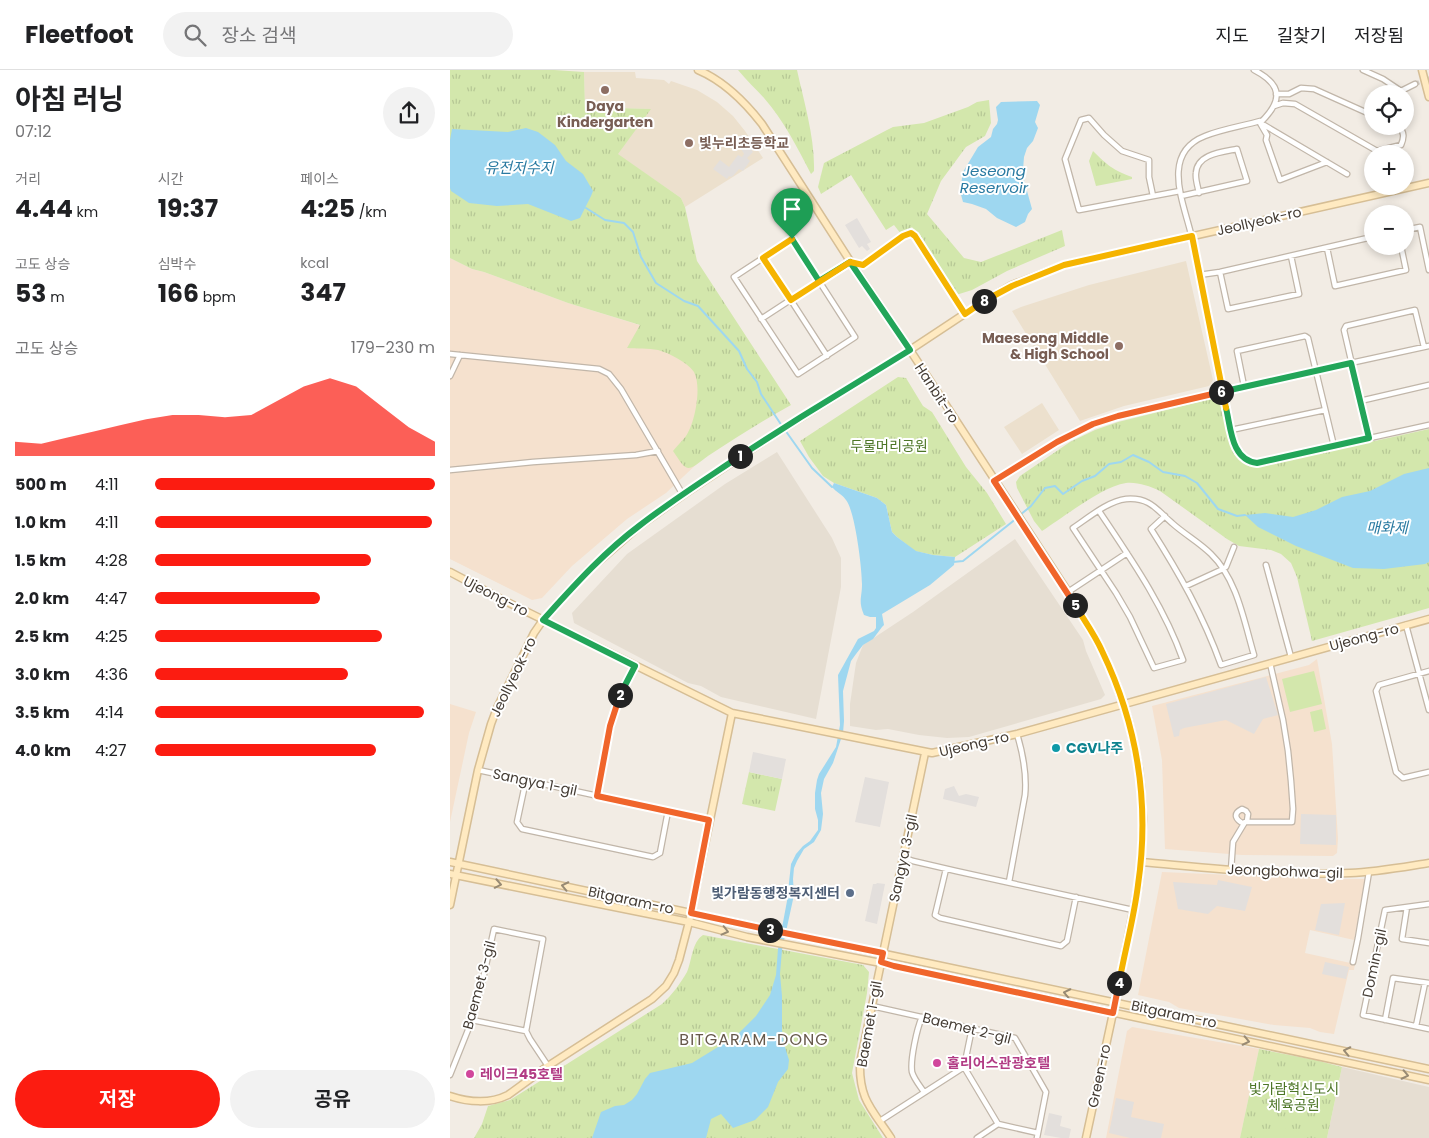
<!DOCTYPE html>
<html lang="ko">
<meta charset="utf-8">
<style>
body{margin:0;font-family:Poppins,"Noto Sans KR",sans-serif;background:#f2f2f2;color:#202124;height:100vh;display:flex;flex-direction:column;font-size:19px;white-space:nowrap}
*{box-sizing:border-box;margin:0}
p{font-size:16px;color:#757577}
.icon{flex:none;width:28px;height:28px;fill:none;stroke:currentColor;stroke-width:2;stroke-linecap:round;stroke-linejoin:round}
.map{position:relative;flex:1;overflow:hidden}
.details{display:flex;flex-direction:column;background:#fff;width:450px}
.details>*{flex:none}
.tools{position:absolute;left:914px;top:15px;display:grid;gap:10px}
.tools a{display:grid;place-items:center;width:50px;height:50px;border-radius:50%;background:#fff;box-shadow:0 2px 8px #0003;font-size:25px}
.pin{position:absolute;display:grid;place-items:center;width:42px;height:42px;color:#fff;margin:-51px -21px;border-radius:50% 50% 50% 0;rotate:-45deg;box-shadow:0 0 5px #0007}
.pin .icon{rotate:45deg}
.km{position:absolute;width:25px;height:25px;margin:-12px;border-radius:50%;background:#222;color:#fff;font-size:14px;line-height:25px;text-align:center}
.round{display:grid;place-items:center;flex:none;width:52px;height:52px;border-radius:26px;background:#f2f2f2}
.head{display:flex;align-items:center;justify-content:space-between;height:85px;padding:0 15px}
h1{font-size:28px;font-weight:700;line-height:38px}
.metrics{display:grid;grid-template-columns:repeat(3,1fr);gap:8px;height:85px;padding:5px 15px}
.metrics div{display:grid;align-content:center}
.metrics b{font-size:25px;font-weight:700}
.metrics small{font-size:14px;font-weight:400}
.metrics p{font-size:14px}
.chart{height:140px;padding:10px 15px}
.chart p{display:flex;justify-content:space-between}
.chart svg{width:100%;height:90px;margin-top:5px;fill:#fc1c11;opacity:.7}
.button{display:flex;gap:10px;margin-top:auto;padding:10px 15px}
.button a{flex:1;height:58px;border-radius:30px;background:#fc1c11;color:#fff;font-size:20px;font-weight:700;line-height:58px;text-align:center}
.button a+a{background:#f2f2f2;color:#202124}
ul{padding:0 15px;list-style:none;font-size:16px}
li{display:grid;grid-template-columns:80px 60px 1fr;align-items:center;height:38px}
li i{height:12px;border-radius:6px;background:#fc1c11}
header{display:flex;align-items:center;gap:30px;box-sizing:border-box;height:70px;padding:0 25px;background:#fff;border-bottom:1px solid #e0e0e0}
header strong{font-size:24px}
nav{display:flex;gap:28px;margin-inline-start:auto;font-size:18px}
.search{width:350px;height:45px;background:#f2f2f2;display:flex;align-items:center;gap:12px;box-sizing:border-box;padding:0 18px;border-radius:28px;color:#757577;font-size:19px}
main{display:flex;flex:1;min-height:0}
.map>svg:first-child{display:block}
.residential{fill:#e6ded2}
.commercial{fill:#f5e1ce}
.education{fill:#ece0cd}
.park{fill:url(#park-tufts)}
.pitch{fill:#d3e7ac}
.parking{fill:#e3dfdc}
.water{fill:#9ed7f0}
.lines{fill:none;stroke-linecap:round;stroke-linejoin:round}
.stream{stroke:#9ed7f0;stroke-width:2}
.street-tunnel{stroke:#cfc9c1;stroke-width:4.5;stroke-dasharray:4.5 2;stroke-linecap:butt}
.street-casing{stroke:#c1b6a9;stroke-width:7}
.secondary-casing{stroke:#d6be95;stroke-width:9}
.street{stroke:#fff;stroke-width:4.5}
.secondary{stroke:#ffeac1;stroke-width:6}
.oneway{stroke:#988a73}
.split-1-casing{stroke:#fff;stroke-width:10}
.split-2-casing{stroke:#fff;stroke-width:10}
.split-3-casing{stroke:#fff;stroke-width:10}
.split-4-casing{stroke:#fff;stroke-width:10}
.split-5-casing{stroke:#fff;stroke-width:10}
.split-6-casing{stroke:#fff;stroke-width:10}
.split-7-casing{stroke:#fff;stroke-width:10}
.split-8-casing{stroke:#fff;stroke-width:10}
.split-9-casing{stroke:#fff;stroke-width:10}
.split-1{stroke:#22a559;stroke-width:6}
.split-2{stroke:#22a559;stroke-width:6}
.split-3{stroke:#f0652b;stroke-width:6}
.split-4{stroke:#f0652b;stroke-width:6}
.split-5{stroke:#f5b400;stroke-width:6}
.split-6{stroke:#f0652b;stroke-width:6}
.split-7{stroke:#22a559;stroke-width:6}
.split-8{stroke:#f5b400;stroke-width:6}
.split-9{stroke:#f5b400;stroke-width:6}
.education-dot{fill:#8d6e63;stroke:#fff;stroke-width:2}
.culture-dot{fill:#0f9aa8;stroke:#fff;stroke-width:2}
.service-dot{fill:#5c6f8a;stroke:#fff;stroke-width:2}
.hotel-dot{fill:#d1479c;stroke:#fff;stroke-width:2}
.labels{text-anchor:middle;stroke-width:4;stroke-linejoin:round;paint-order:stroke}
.education-label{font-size:14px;font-weight:bold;fill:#785e54;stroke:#fff}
.street-label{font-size:14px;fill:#443c34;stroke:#fff}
.park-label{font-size:14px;fill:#4d7627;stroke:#fff}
.culture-label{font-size:14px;font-weight:bold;fill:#0d838f;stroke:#fff;text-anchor:start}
.service-label{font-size:14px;font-weight:bold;fill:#4e5e75;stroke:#fff;text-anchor:end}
.hotel-label{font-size:14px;font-weight:bold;fill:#b23c85;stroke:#fff;text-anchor:start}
.water-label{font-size:15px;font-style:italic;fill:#297aa1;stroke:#fff}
.quarter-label{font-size:16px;letter-spacing:1px;fill:#67594b;stroke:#fff}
</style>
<header>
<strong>Fleetfoot</strong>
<div class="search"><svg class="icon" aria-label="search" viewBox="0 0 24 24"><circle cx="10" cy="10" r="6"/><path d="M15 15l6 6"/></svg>장소 검색</div>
<nav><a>지도</a><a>길찾기</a><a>저장됨</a></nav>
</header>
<main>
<section class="details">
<div class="head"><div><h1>아침 러닝</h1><p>07:12</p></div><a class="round"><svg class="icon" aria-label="share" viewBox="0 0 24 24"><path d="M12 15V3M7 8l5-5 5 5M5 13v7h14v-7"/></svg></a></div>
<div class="metrics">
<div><p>거리</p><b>4.44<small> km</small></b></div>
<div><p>시간</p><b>19:37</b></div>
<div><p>페이스</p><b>4:25<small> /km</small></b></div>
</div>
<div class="metrics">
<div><p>고도 상승</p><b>53<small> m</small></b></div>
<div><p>심박수</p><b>166<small> bpm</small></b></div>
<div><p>kcal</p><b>347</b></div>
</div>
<div class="chart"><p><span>고도 상승</span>179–230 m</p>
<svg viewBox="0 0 160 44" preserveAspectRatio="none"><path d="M0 44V37L10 38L20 35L30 32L40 29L50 26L60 24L70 24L80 25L90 24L100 17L110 10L120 6L130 10L140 20L150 30L160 37V44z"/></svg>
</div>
<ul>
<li><b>500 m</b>4:11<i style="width:100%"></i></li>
<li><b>1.0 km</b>4:11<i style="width:99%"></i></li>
<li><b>1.5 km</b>4:28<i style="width:77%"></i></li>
<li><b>2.0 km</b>4:47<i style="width:59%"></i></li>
<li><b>2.5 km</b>4:25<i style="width:81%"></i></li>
<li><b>3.0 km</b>4:36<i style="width:69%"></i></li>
<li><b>3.5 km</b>4:14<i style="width:96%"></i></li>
<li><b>4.0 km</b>4:27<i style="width:79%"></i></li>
</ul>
<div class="button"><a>저장</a><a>공유</a></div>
</section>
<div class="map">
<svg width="979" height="1068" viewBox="0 0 979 1068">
<defs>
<pattern id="park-tufts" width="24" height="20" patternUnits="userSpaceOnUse" patternTransform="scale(1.25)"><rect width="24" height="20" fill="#d3e7ac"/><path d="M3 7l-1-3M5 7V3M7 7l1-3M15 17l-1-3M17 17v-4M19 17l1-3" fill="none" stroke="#b6c795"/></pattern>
</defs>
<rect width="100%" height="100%" fill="#f2ece4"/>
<!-- residential -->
<path class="residential" d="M327 382 382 468 391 488V517L366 649 271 627 251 616 238 613 124 553 122 543 177 484 275 414Z
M565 469 633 570 636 581 655 625 651 629 519 667 497 668 469 665 438 659 426 660 400 656V634L406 593 413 575 463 542Z
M892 997 979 1017V1068H877Z"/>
<!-- commercial -->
<path class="commercial" d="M0 188 22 199 34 202 118 233 241 271 308 353 252 389 216 423 177 449 122 496 92 528 82 530 0 489Z
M867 589 882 674 888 769 887 783 883 786 792 785 715 779 712 690 702 636 859 595Z
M0 634 26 642 19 663 0 752Z
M712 802 872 809H915L904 870 860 860 855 883 905 894 904 900H899L884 964 870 962 860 958 824 955 729 938 719 932 688 925Z
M682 957 809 979 790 1068H656L677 961Z"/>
<!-- education -->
<path class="education" d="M134 2H185L186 8 214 10 219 14 221 11 247 20 267 32 283 46 295 61 313 88 235 137 231 128 167 84 200 39 135 37Z
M736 191 763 310 759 316 674 336 630 351 562 241 571 237 639 215Z
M592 333 609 360 572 384 554 357Z"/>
<!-- park -->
<path class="park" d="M0 0H104L134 2 135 37 201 39 168 84 231 128 235 137 247 191 341 335C314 350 287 367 261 384 255 387 244 399 238 398 232 397 227 386 223 381 227 376 232 371 236 366 245 353 252 317 244 302 237 292 219 283 208 280 198 278 187 279 177 278L190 255 118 233 34 202 22 199 0 188Z
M288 0H347C354 32 365 68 364 101L361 104C347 77 334 51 314 28 306 19 296 10 288 0Z
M539 30 541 53 535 66 516 77 491 111 477 144 514 188 531 192 612 160 615 176 557 201 522 220 506 225 498 211 462 157 451 164 444 155 436 160 401 105 371 124 368 117 374 93 437 60 443 57 474 53 518 37 527 32Z
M643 81C657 95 663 100 682 107V109L646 116 639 91Z
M448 307 456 308 473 336 482 342 516 397 537 423 556 454 505 487 483 485 465 481 447 467 442 462 436 435 427 428 384 413 373 406 359 387 350 371Z
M765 328H769L772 331 783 376 787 384 791 389 803 395H815L979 359V538L862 571 847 507 841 493 831 484 821 480 789 476 777 469 710 421C699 416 688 412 676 413 651 417 614 447 592 461L584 451 567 418 566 412 570 406 620 372 645 360 668 352Z
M299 702 332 709 325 741 292 734Z
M253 865 413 895 419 902 417 923 402 1003 409 1030 433 1068H24L32 1054 38 1036 60 1030 212 934C222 925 230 914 237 902 242 890 242 872 253 865Z
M809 979 865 990 892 997 877 1068H790Z"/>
<!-- pitch -->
<path class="pitch" d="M864 601 872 634 840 642 832 609Z
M872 639 876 659 864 662 860 642Z
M825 1058C838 1058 848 1059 857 1068H804L817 1060Z"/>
<!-- parking -->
<path class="parking" d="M291 65 303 82 297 88 300 91 293 101 289 99 283 106 281 107 279 106 277 109 263 99 270 90 279 97 288 85 292 87 294 84 293 82 284 69Z
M407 148 421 172 417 174 420 179 417 181 412 176 409 178 395 155Z
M816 607 828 645 813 649 804 664 776 650 734 658 730 660 729 666 724 667 716 634Z
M303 682 336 689 332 709 299 702Z
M415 707 439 712 430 757 405 752Z
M504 716 509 726 516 724 529 727 526 737 493 729 495 719Z
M851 744 886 745V775L850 774Z
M768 810 802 817 795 841 767 836 758 844 728 839 723 812 767 815Z
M427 813 435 814 427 854 415 851 423 814H426Z
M895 833 889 865 865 860 871 834Z
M875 892 899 897 896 909 872 904Z
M666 1028 684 1032 681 1047 714 1054 711 1068H680L659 1063Z
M599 1043 612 1046 610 1056 621 1059 619 1068H611L594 1065Z"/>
<!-- water -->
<path class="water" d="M587 31 590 35 585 52 588 58 583 71 577 78 574 87 573 100 574 110 582 139 578 144 575 152 566 157 547 148 536 139 522 134 513 132 510 121 513 102 528 77 541 67 543 59 547 54 548 50 546 37 551 32Z
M76 58 88 62 105 75 116 91 133 104 143 121 141 126 130 148 121 151 78 134 47 136 19 133 1 121 0 118V70L2 59 58 62Z
M979 398V492L975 494 934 499 903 498 846 476 808 457 795 445 815 443 843 447 866 440 892 427 920 421 954 404Z
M384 413 427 428 436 435 442 462 447 467 466 481 483 485 505 487 504 495 480 515 432 544 434 555 432 557 423 569 413 575 406 584 401 591 393 621 394 651 393 663 383 693 374 709 371 723 373 744 371 760 364 772 354 779 347 791 344 798 343 809 344 825 332 880 330 904 332 926V960L334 974 339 990 338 999 328 1012 318 1037 305 1050 283 1058 271 1044 261 1049 256 1068H142L151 1042 165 1036 174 1035 182 1030 187 1024 195 1009 200 1003 242 993 286 966 306 946 320 925 326 905 328 879 337 831 341 794 346 784 353 776 360 771 368 760V750L365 739V723L367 710 369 704 386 677 390 655 388 605 408 569 424 561 426 558V547H420L414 545C408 531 412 528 412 514 412 498 405 441 396 430 393 425 386 422 382 417Z"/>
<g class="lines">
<!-- stream -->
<path class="stream" d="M136 138 155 150 174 153 183 162 191 187 206 213 234 231 248 236 289 281 297 299 307 312 311 324 332 356
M335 360 362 398 382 417
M570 445 581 436 595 418 605 416 613 424 632 411 645 406 659 394 671 392 683 385 699 392 713 402 735 406 747 413 768 439 787 446 795 445
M503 492 513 491 567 448"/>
<!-- street-tunnel -->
<path class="street-tunnel" d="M965 14 979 8"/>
<!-- street casing -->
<g class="street-casing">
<path id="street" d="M913 0 933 9 951 21 965 14
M826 24H839L851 18 864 19 922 45
M824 36 833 33 845 34 927 81 951 75C954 68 955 62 948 56
M810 53 817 65 816 70 830 110 877 92
M814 55 897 104
M703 126 699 107V90L672 81 654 65 639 48 631 50 615 89 629 140 730 121
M731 126 797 111 787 79C772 82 747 84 746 103 745 109 748 117 749 123
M955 160 970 157 979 200
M922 167 770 202 749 205 784 375C790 385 795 391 807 393L979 355
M342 169 405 267 348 304 284 207Z
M877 178 885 216 956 200 951 176
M313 187 377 286
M770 202 778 239 849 224 841 186
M749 205C746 191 745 177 741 164 733 131 711 83 755 66 772 59 793 56 810 51V53C833 31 833 15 804 0
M311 249 400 191 413 195 453 166 461 163 465 166 515 244
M0 284 149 299 159 304 171 319 233 425
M0 306 10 285
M794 316 787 281 855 266 858 268 884 376
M910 331 979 315
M781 360 875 340
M919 368 894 260 896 256 965 240 974 277
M0 400 83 392 186 385 208 381
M544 411 620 364 655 349 772 321 979 276
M649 441C681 489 714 536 733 590L704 598 680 547 666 523 623 458C638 448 658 431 676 429 700 427 707 440 722 453 734 464 749 472 761 484 787 509 794 551 804 585L771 595C753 545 729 503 701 459L715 446
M816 495 841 587
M736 516 773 499 776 497 784 477
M618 522 677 483
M956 555 979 640
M979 601 929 615 926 621 946 702 953 708 979 702
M28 700 259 750
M76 710 67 752 72 759 203 787 210 783 218 741
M147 726 164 641 168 631 185 596
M794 754C786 750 782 744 792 739L796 741 798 744 797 751
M453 787 463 791 506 801 683 840
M496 799 485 845 490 848 611 876 617 871 626 827
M781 800 783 772 795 752H842L843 739 841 711 838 681 833 650 820 593
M559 812 575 725C577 704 573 684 567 664
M979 834 935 840 913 945 979 959
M957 837 952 869 979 873
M903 892 908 868 919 802
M422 936 565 968 596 1022 587 1068
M472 947C467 958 460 990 462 1002 464 1009 470 1016 474 1022
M22 950 76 961
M935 950 943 908 979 913
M966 956 975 913
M522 958 514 997 548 1054 588 1063
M0 1005 22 950 31 918 44 859 93 869 76 961 80 969 98 996
M430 1051 514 997
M527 1068 548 1054"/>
</g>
<!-- secondary casing -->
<g class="secondary-casing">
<path id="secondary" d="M248 0C274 11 295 32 312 54L400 191 460 280 618 522 652 580 666 613 679 652 689 699 691 717 693 749 691 792 688 817 663 943 636 1068
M972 0 979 27
M0 502 51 529 282 643 482 683 567 664 979 549
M0 792 979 999
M691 792C761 798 830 806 900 803 926 802 953 797 979 793
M0 804 239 852 297 867 431 893 979 1010
M0 835 28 700 41 654 47 638 84 563 93 550 139 500 188 457 233 425 320 367 460 280 531 233 562 215 614 195 979 113
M0 1026C18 1032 40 1034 58 1025L98 996 202 929 216 916 224 903 229 890 239 852 282 643
M441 1068C422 1039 409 1030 410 993L475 683"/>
</g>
<!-- street -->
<use href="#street" class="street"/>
<!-- secondary -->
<use href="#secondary" class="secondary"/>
</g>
<!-- one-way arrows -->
<defs><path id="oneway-chevron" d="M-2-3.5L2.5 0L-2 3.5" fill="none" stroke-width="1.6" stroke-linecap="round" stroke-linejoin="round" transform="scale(1.25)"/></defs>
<g class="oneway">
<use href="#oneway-chevron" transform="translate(48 814) rotate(11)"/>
<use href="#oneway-chevron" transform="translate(115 816) rotate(-168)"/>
<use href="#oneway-chevron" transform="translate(275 861) rotate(14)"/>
<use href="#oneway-chevron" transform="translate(617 923) rotate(-168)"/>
<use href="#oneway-chevron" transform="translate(796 971) rotate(12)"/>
<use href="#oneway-chevron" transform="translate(897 981) rotate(-168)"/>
<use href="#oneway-chevron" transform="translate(955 1005) rotate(12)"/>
</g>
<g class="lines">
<!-- split-1 casing -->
<g class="split-1-casing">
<path id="split-1" d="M290 386 351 347 460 280 400 192 369 211 342 169"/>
</g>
<!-- split-2 casing -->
<g class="split-2-casing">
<path id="split-2" d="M170 625 185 596 93 550C123 517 153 483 189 456 221 431 256 409 290 386"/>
</g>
<!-- split-3 casing -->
<g class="split-3-casing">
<path id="split-3" d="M170 625 160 656 147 726 259 750 241 843 320 860"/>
</g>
<!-- split-4 casing -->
<g class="split-4-casing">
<path id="split-4" d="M320 860 433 883 431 892 444 896 663 943 669 913"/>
</g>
<!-- split-5 casing -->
<g class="split-5-casing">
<path id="split-5" d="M625 535C634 550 645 565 652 581 688 656 700 733 688 815 684 848 675 880 669 913"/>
</g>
<!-- split-6 casing -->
<g class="split-6-casing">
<path id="split-6" d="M625 535 544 411 607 372 643 354 668 346 771 322"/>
</g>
<!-- split-7 casing -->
<g class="split-7-casing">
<path id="split-7" d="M771 322 901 293 919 368 807 393C781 390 781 358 776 338"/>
</g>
<!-- split-8 casing -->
<g class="split-8-casing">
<path id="split-8" d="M534 231 562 216 614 195 742 166 776 338"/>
</g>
<!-- split-9 casing -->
<g class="split-9-casing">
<path id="split-9" d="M342 169 313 188 341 230 400 192 413 195 453 166 461 163 465 166 515 244 534 231"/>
</g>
<!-- split-1 -->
<use href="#split-1" class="split-1"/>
<!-- split-2 -->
<use href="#split-2" class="split-2"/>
<!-- split-3 -->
<use href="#split-3" class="split-3"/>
<!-- split-4 -->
<use href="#split-4" class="split-4"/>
<!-- split-5 -->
<use href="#split-5" class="split-5"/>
<!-- split-6 -->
<use href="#split-6" class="split-6"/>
<!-- split-7 -->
<use href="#split-7" class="split-7"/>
<!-- split-8 -->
<use href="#split-8" class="split-8"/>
<!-- split-9 -->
<use href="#split-9" class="split-9"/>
</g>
<!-- markers -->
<g class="education-dot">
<circle cx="155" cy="20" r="5"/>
<circle cx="239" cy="73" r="5"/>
<circle cx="669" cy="276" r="5"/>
</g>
<circle class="culture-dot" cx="606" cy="678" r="5"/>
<circle class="service-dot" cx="400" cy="823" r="5"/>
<g class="hotel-dot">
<circle cx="487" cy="993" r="5"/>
<circle cx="20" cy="1004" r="5"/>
</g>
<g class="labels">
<!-- education labels -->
<g class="education-label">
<text x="155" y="41">Daya<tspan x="155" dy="16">Kindergarten</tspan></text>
<text x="249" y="78" text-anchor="start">빛누리초등학교</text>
<text x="659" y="273" text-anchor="end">Maeseong Middle<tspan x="659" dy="16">&amp; High School</tspan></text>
</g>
<!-- street labels -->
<g class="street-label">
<text transform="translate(809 151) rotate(-13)" y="5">Jeollyeok-ro</text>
<text transform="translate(487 323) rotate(57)" y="5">Hanbit-ro</text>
<text transform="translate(46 526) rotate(27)" y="5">Ujeong-ro</text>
<text transform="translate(914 567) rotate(-15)" y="5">Ujeong-ro</text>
<text transform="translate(63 607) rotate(-64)" y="5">Jeollyeok-ro</text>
<text transform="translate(524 674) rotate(-13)" y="5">Ujeong-ro</text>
<text transform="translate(85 712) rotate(12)" y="5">Sangya 1-gil</text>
<text transform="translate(453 788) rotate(-78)" y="5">Sangya 3-gil</text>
<text transform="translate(835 801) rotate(2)" y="5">Jeongbohwa-gil</text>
<text transform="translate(181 830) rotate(12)" y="5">Bitgaram-ro</text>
<text transform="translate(924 893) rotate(-78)" y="5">Domin-gil</text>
<text transform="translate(29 915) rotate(-75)" y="5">Baemet 3-gil</text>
<text transform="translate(724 944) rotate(12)" y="5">Bitgaram-ro</text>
<text transform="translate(419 954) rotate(-80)" y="5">Baemet 1-gil</text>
<text transform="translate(517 958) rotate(14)" y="5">Baemet 2-gil</text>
<text transform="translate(649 1006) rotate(-78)" y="5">Green-ro</text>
</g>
<!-- park labels -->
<g class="park-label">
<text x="439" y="381">두물머리공원</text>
<text x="844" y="1024">빛가람혁신도시<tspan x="844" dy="16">체육공원</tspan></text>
</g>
<!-- culture labels -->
<g class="culture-label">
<text x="616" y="683">CGV나주</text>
</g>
<!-- service labels -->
<g class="service-label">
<text x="390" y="828">빛가람동행정복지센터</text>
</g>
<!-- hotel labels -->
<g class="hotel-label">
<text x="497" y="998">홀리어스관광호텔</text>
<text x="30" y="1009">레이크45호텔</text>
</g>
<!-- water labels -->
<g class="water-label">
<text x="69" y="103">유전저수지</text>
<text x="544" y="106">Jeseong<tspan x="544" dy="17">Reservoir</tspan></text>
<text x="937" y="463">매화제</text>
</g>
<!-- quarter labels -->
<g class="quarter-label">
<text x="304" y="975">BITGARAM-DONG</text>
</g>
</g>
</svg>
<div class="tools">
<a><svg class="icon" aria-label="locate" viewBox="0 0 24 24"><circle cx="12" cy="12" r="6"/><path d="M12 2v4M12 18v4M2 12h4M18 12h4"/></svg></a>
<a>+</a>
<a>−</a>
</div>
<div class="pin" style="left:342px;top:169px;background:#1e9e55"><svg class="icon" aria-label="arrive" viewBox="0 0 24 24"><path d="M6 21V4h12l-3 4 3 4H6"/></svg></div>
<b class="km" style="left:290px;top:386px">1</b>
<b class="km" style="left:170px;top:625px">2</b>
<b class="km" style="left:320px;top:860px">3</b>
<b class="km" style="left:669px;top:913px">4</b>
<b class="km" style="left:625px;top:535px">5</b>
<b class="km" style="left:771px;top:322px">6</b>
<b class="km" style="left:534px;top:231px">8</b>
</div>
</main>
